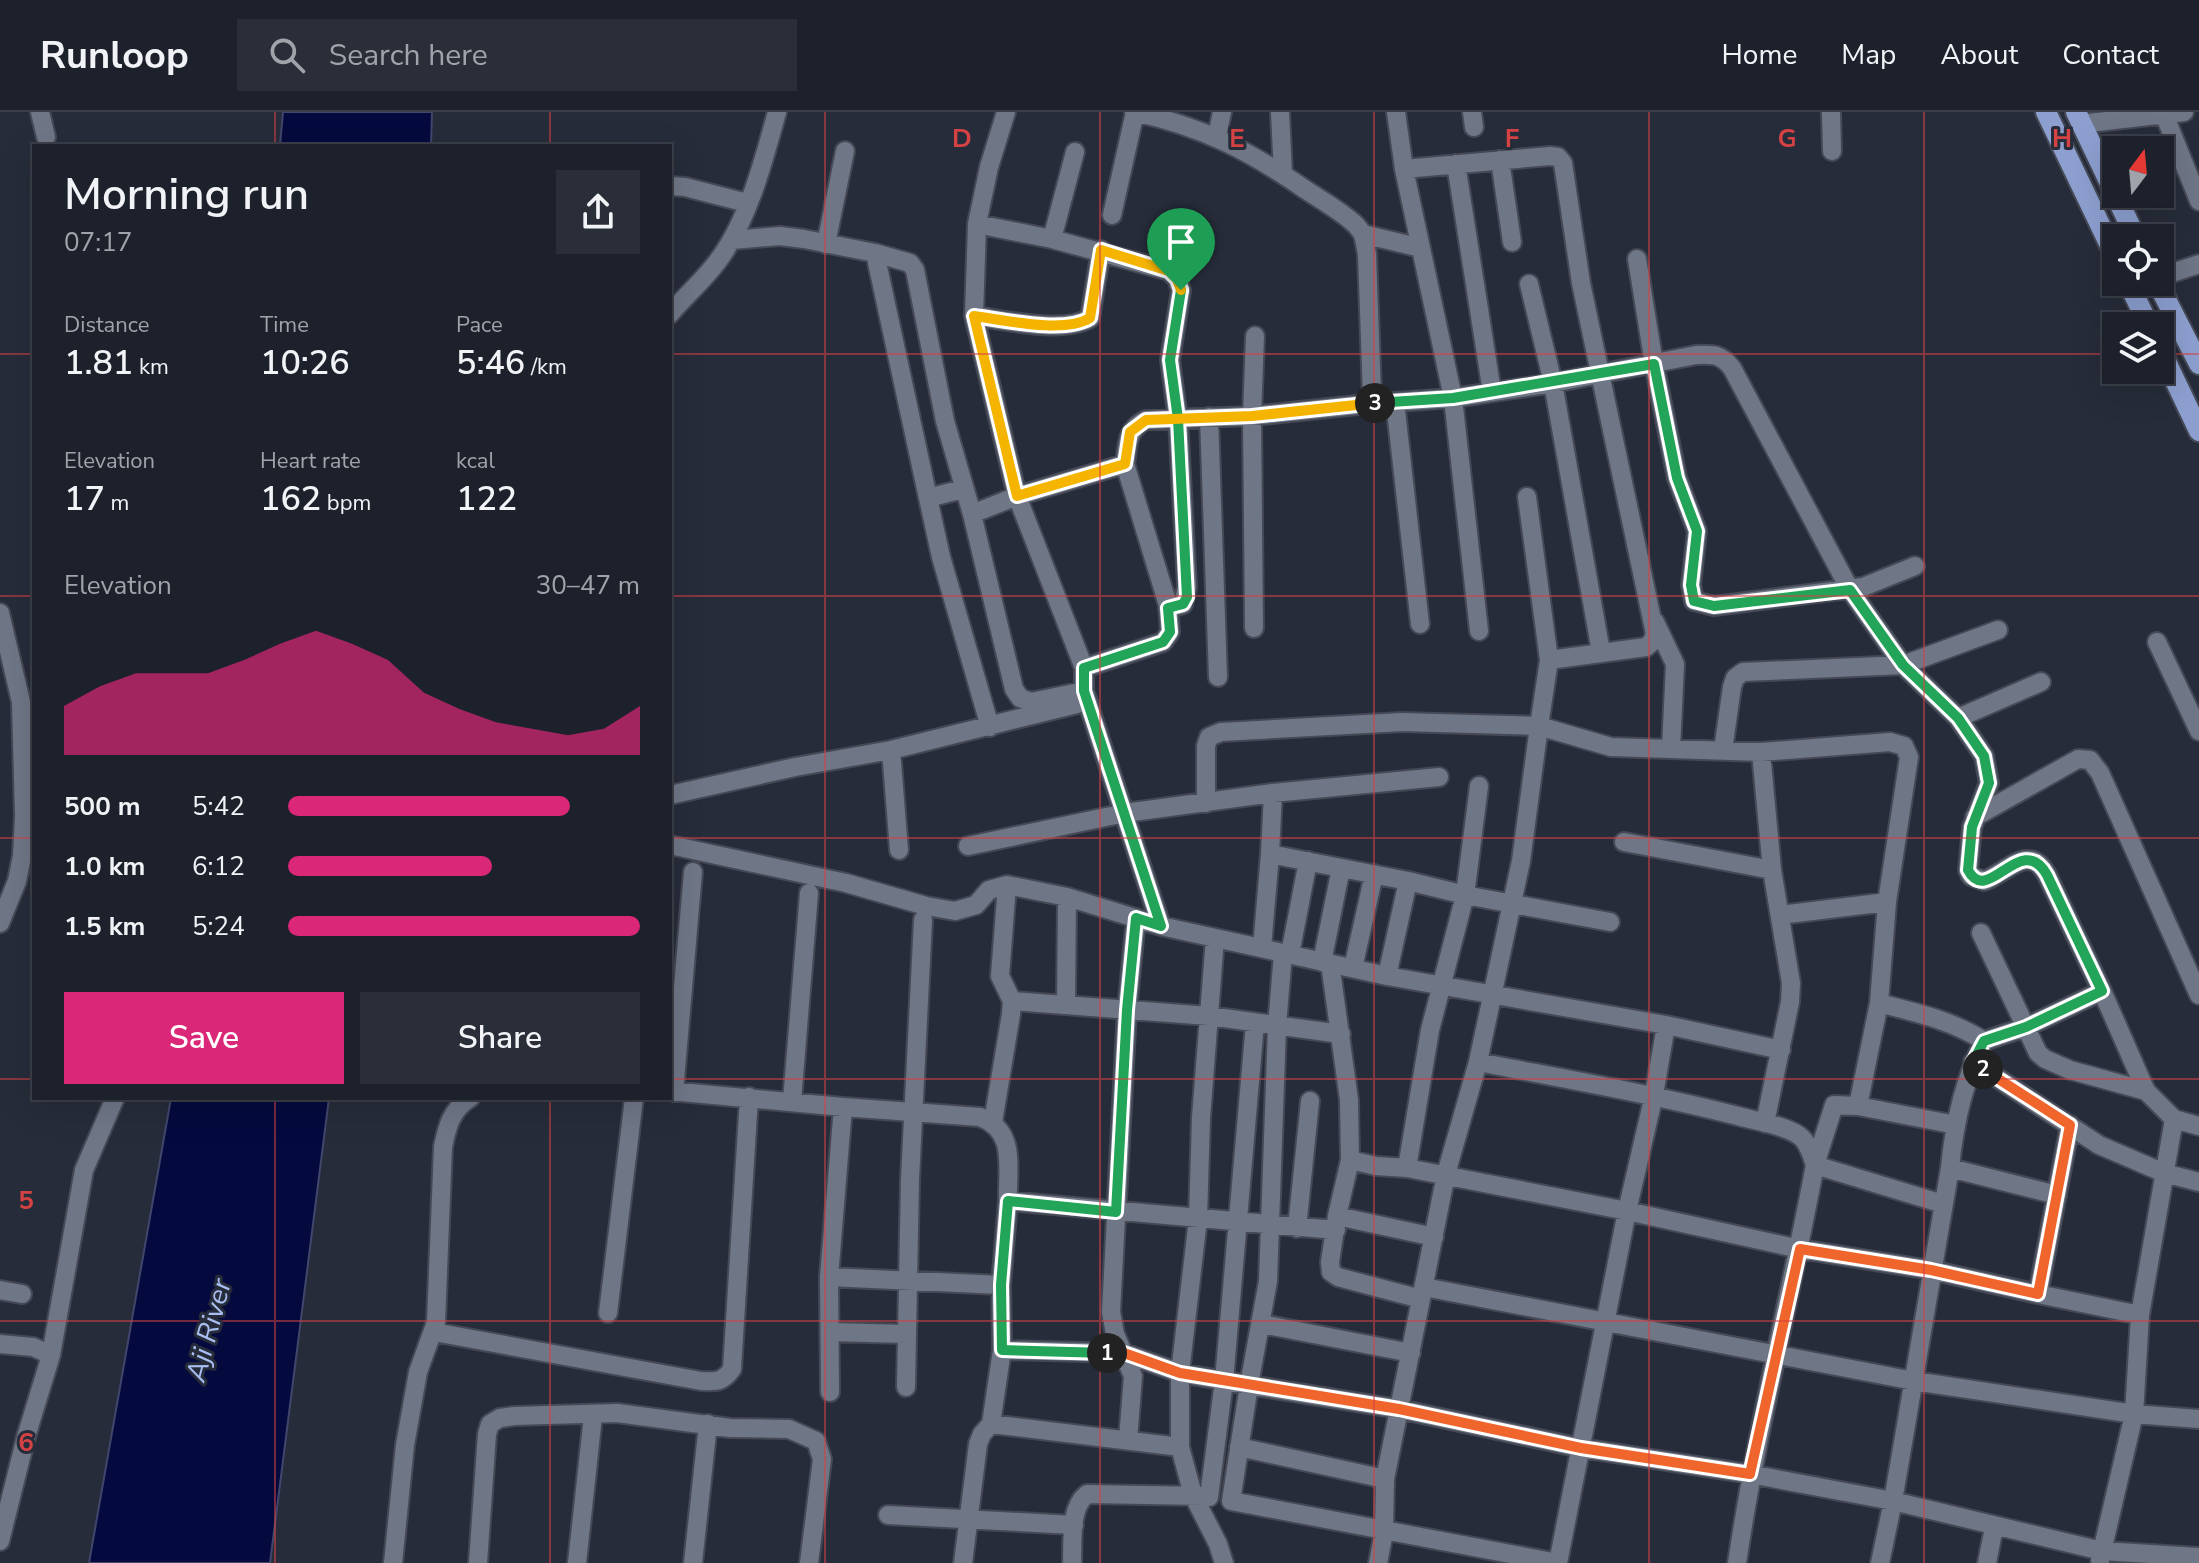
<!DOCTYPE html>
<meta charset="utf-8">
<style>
body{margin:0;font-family:"Nunito Sans",sans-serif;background:#2a2e38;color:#f1f3f6;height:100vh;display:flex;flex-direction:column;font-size:30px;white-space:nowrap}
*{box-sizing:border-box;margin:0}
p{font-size:26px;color:#a0a3a9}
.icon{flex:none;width:44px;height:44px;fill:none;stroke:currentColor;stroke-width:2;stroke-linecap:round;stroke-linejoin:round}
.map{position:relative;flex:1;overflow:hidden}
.sheet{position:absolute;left:32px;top:32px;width:640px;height:956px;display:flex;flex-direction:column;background:#1d212c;border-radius:0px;box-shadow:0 8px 32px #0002,0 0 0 2px #3b3e48}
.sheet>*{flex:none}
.needle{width:52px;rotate:16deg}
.fabs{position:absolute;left:2102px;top:24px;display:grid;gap:16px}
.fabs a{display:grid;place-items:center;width:72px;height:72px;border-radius:0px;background:#1d212c;box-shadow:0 8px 32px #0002,0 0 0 2px #3b3e48;font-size:40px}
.pin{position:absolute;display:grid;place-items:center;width:68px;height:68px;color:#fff;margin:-82px -34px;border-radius:50% 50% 50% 0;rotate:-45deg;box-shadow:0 0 8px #0007}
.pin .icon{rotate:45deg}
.km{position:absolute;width:40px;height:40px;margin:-20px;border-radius:50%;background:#222;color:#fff;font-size:22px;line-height:40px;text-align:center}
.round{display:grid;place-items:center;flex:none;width:84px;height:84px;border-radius:0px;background:#2a2e38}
.overview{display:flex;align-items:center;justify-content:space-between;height:136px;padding:0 32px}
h1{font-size:44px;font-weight:600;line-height:60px}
.stats{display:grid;grid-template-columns:repeat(3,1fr);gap:12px;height:136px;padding:8px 32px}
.stats div{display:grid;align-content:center}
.stats b{font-size:34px;font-weight:600}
.stats small{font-size:22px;font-weight:400}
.stats p{font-size:22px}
.chart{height:224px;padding:16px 32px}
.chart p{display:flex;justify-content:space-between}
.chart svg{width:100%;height:144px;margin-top:8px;fill:#db2777;opacity:.7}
.action{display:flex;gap:16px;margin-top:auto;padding:16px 32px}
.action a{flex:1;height:92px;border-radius:0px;background:#db2777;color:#fff;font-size:32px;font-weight:600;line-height:92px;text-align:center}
.action a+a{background:#2a2e38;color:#f1f3f6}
ul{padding:0 32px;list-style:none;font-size:26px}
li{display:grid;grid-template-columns:128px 96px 1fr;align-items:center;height:60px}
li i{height:20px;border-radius:10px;background:#db2777}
header{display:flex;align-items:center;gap:48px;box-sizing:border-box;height:112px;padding:0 40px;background:#1d212c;border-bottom:2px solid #3b3e48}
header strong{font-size:38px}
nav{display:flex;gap:44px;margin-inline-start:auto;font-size:28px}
.search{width:560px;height:72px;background:#2a2e38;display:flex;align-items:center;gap:20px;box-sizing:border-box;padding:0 28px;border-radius:0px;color:#a0a3a9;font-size:30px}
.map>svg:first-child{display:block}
.water{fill:#040a3d;stroke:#41466c;stroke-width:2}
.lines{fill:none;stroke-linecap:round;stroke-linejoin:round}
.minor-casing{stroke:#454955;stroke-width:22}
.primary-casing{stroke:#454955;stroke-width:24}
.minor{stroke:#6f7686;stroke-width:18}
.primary{stroke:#8c9fcf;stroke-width:20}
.split-1-casing{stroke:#fff;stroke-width:16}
.split-2-casing{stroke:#fff;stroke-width:16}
.split-3-casing{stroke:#fff;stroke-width:16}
.split-4-casing{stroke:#fff;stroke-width:16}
.split-1{stroke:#22a559;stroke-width:10}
.split-2{stroke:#f0652b;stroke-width:10}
.split-3{stroke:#22a559;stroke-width:10}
.split-4{stroke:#f5b400;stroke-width:10}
.grid{fill:none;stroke:#d54243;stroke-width:2;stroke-opacity:0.55}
.labels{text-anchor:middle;stroke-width:6;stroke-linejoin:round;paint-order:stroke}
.water-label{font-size:28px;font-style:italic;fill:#a8bdf0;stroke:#272c3a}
.grid-label{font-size:26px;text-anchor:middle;font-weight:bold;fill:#d54243;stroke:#272c3a;stroke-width:6;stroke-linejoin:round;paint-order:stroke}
</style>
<header>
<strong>Runloop</strong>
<div class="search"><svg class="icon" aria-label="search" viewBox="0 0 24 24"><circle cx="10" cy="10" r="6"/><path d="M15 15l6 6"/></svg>Search here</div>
<nav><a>Home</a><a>Map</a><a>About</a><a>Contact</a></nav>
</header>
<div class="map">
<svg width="2199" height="1451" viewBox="0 0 2199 1451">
<rect width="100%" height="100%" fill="#272c3a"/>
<!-- water -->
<path class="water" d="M283 0H432L431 34H280Z
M171 986H329L270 1451H89Z"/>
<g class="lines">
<!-- minor casing -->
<g class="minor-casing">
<path id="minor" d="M40 0 46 25
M1006 0 989 55 977 112 974 204 1017 384 1084 556V579L1161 814
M1280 0 1283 62
M1472 0 1474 15
M1831 0 1832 39
M2164 2 2199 89
M2080 12 2184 0
M1217 24 1222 0
M1500 48 1512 130
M1456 52 1492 280
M1404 57 1550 44 1558 45 1563 51 1581 171 1655 522 1652 530 1646 535 1549 548
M670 74 685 75 747 91
M1112 103 1135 0
M977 112 1052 127 1075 40
M1363 122 1421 136
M1052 127 1169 159 1177 167 1181 178 1170 248 1178 307 1187 475 1183 492 1168 496
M732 128 780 124 804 127 875 141 910 151 915 158 945 309 972 402 1014 577 1020 586 1031 590 1084 579
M826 132 845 39
M875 141 928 386
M1637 147 1654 252 1677 366 1697 419 1691 473 1694 489 1714 494 1863 475 1915 454
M2160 165 2199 152
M1529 172 1553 271 1601 540
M670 202C686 183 706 166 720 146 749 106 764 47 777 0
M974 204C1004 208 1064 222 1090 206L1101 138
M1395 290 1420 512
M1367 292 1453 286 1404 57 1396 0
M1209 305 1218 565
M963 377 928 386 941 445 990 615
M1527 385 1549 548 1539 614 1611 635 1761 640 1890 630 1904 634 1909 645 1887 790 1879 891C1917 901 1951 908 1984 929
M972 402 1017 384 1125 352C1128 333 1126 317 1146 308L1252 304 1367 292 1372 284 1367 142 1363 122 1356 113C1341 99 1323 89 1306 78 1248 38 1203 15 1134 0
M0 501 21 590 24 704 22 744 17 769 0 811
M1655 510 1675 552 1671 637
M1254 516 1252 304 1255 224
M1479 519 1453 286 1553 271 1696 243C1713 242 1721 242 1732 256L1850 478 1903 553 1958 606 1984 644 1989 671 1972 715 1968 758 1971 764 1984 769C2008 760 2029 730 2047 763L2102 879 2026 915 1984 929C1964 968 1954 1013 1950 1056L1893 1389 1880 1451
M2157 530 2199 619
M1084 556 1163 530 1170 520 1168 493 1125 352
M1958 606 2041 570
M891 638 899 738
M1723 638 1732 575 1735 566 1743 560 1903 553 1998 518
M1761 640 1772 758 1791 871 1790 890 1765 1011
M1479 674 1465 783 1430 918 1407 1056 1627 1099 1800 1137 1931 1158 2038 1182 2070 1013
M670 683 795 655 891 638 1077 592
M1206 691V634L1209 625 1221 620 1402 610 1539 614 1521 749 1478 950 1446 1062 1385 1367 1384 1420 1378 1451
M1975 705 2078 647 2090 648 2100 661 2199 883
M1624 730 1772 758
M670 733 846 771 926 794 955 799 976 793 989 778 1007 773 1067 785 1161 814 1387 864 1666 913 1781 938
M968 734 1125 701 1273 681
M1270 742 1273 681 1439 665
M1780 803 1887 790
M1981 821 2038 941 2045 947 2070 958 2146 979 2174 1007
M1215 826 1201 1006 1198 1107 1180 1261V1335L1193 1383 1218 1432 1224 1451
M1262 836 1270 742 1408 769 1465 783 1610 810
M1283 841 1277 914 1268 1169 1249 1273 1399 1297 1581 1336 1750 1362 1893 1389 2102 1439 2199 1445
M1290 842 1308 749
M1322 850 1341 756
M1330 851 1349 988 1350 1048 1337 1104 1330 1150 1331 1160 1338 1165 1421 1187
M1353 856 1374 762
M1387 864 1408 769
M2102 879 2146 979
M1012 889 1209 904 1341 922
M1066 893 1067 785
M1478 950C1565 967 1652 982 1738 1004 1755 1009 1790 1014 1802 1026 1809 1033 1812 1044 1815 1053 1790 1186 1757 1317 1737 1451
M1973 950 2099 1033 2164 1061 2199 1070
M670 979 843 995 829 1165
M674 980 693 760
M792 989 809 781
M1858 994 1879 891
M843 995 980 1005C1017 1019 1007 1055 1008 1089
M993 1010 1011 902 1012 889 1000 864 1007 773
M1350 1048 1376 1054 1407 1056
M1950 1056 2057 1083
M1943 1092 1815 1053 1834 993 1858 994 1956 1013
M1337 1104 1434 1125
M1297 1116 1310 989
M1424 1175 1914 1269 2134 1302 2199 1307
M0 1178 22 1182
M2038 1182 2140 1203
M608 1201 634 986
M1262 1212 1411 1241
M434 1220 701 1269C716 1270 723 1270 732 1257L749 985
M830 1220 907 1222
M0 1232 33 1235 51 1243 26 1325 0 1429
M1002 1238 1124 1241 1180 1261 1249 1273 1231 1389 1558 1451
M51 1243 84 1058 115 986
M906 1275 910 1067 923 808
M830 1280 829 1165 1001 1173
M1128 1328 1133 1264 1115 1222 1111 1200 1127 898 1136 806
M1180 1335 991 1312 1002 1238 1001 1173 1008 1089 1336 1118
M1239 1335 1385 1367
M1209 1385 1224 1269 1255 911
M888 1403 1074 1413
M2100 1448 2134 1302 2140 1203 2174 1007 2199 1014
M393 1451 405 1333 418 1260 436 1210 443 1035C447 1015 451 998 470 986
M478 1451 487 1322 490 1312 500 1306 514 1304 617 1301 730 1316 789 1317 816 1329 822 1347 809 1451
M577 1451 593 1304
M693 1451 708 1312
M963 1451 978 1332 982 1322 991 1312
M1072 1451C1073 1430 1069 1396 1087 1382L1204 1384
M1558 1451 1627 1099 1654 983 1666 913
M1987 1451 1994 1415"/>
</g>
<!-- primary casing -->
<g class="primary-casing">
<path id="primary" d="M2046 0 2116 146
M2076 0 2136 126
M2128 170 2149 214
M2157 170 2199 252
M2160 237 2199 319"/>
</g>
<!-- minor -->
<use href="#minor" class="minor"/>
<!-- primary -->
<use href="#primary" class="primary"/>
</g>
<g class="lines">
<!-- split-1 casing -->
<g class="split-1-casing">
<path id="split-1" d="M1107 1241 1002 1238 1001 1173 1008 1089 1116 1100 1127 898 1136 806 1161 814 1084 579V556L1163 530 1170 520 1168 496 1183 492 1187 485 1178 307 1170 248 1181 178"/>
</g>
<!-- split-2 casing -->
<g class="split-2-casing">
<path id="split-2" d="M1107 1241H1124L1180 1261 1399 1297 1581 1336 1750 1362 1800 1137 1931 1158 2038 1182 2070 1013 1983 957"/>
</g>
<!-- split-3 casing -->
<g class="split-3-casing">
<path id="split-3" d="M1375 291 1453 286 1654 252 1677 366 1697 419 1691 473 1694 489 1714 494 1850 478 1903 553 1958 606 1984 644 1989 671 1972 715 1968 758C1988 796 2021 717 2047 763L2102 879 2026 915 1984 929 1973 950 1983 957"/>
</g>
<!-- split-4 casing -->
<g class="split-4-casing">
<path id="split-4" d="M1181 178 1177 167 1169 159 1101 138 1090 206C1064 222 1004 208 974 204L1017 384 1125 352 1130 320 1146 308 1252 304 1375 291"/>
</g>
<!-- split-1 -->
<use href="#split-1" class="split-1"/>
<!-- split-2 -->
<use href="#split-2" class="split-2"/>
<!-- split-3 -->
<use href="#split-3" class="split-3"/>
<!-- split-4 -->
<use href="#split-4" class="split-4"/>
</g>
<!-- grid -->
<path class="grid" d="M275 0V34M550 0V34M825 0V1451M1100 0V1451M1374 0V1451M1649 0V1451M1924 0V1451M0 242H34M670 242H2116M2160 242H2199M0 484H34M670 484H2199M0 726H34M670 726H2199M0 967H34M670 967H2199M275 986V1451M550 986V1451M0 1209H2199"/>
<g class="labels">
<!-- water labels -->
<g class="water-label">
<text transform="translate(208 1218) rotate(-75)" y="10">Aji River</text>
</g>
</g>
<g class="grid-label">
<text x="962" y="35">D</text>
<text x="1237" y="35">E</text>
<text x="1512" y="35">F</text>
<text x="1787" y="35">G</text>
<text x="2062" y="35">H</text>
<text x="26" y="1097">5</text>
<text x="26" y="1339">6</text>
</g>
</svg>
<div class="fabs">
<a><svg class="needle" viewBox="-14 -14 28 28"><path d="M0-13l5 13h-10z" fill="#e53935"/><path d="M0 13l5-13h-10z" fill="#a0a3a9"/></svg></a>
<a><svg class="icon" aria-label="locate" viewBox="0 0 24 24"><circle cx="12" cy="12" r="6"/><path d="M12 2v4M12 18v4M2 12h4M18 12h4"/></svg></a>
<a><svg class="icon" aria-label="layers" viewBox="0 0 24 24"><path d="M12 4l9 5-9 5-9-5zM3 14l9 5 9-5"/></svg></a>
</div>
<div class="pin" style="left:1181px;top:178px;background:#1e9e55"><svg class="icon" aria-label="arrive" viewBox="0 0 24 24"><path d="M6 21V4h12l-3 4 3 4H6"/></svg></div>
<b class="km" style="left:1107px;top:1241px">1</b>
<b class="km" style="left:1983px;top:957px">2</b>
<b class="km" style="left:1375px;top:291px">3</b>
<section class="sheet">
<div class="overview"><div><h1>Morning run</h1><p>07:17</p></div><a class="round"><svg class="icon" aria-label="share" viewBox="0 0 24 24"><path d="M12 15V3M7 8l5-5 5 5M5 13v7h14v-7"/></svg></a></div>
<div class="stats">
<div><p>Distance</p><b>1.81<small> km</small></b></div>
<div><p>Time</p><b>10:26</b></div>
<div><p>Pace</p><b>5:46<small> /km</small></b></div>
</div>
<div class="stats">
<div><p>Elevation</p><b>17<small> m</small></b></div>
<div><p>Heart rate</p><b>162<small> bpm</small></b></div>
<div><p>kcal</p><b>122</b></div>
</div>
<div class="chart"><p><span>Elevation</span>30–47 m</p>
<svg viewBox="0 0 160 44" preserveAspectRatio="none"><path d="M0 44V29L10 23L20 19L30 19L40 19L50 15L60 10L70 6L80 10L90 15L100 25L110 30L120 34L130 36L140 38L150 36L160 29V44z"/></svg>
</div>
<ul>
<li><b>500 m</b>5:42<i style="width:80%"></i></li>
<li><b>1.0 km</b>6:12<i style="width:58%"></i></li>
<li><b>1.5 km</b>5:24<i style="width:100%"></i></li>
</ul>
<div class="action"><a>Save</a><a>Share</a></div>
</section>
</div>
